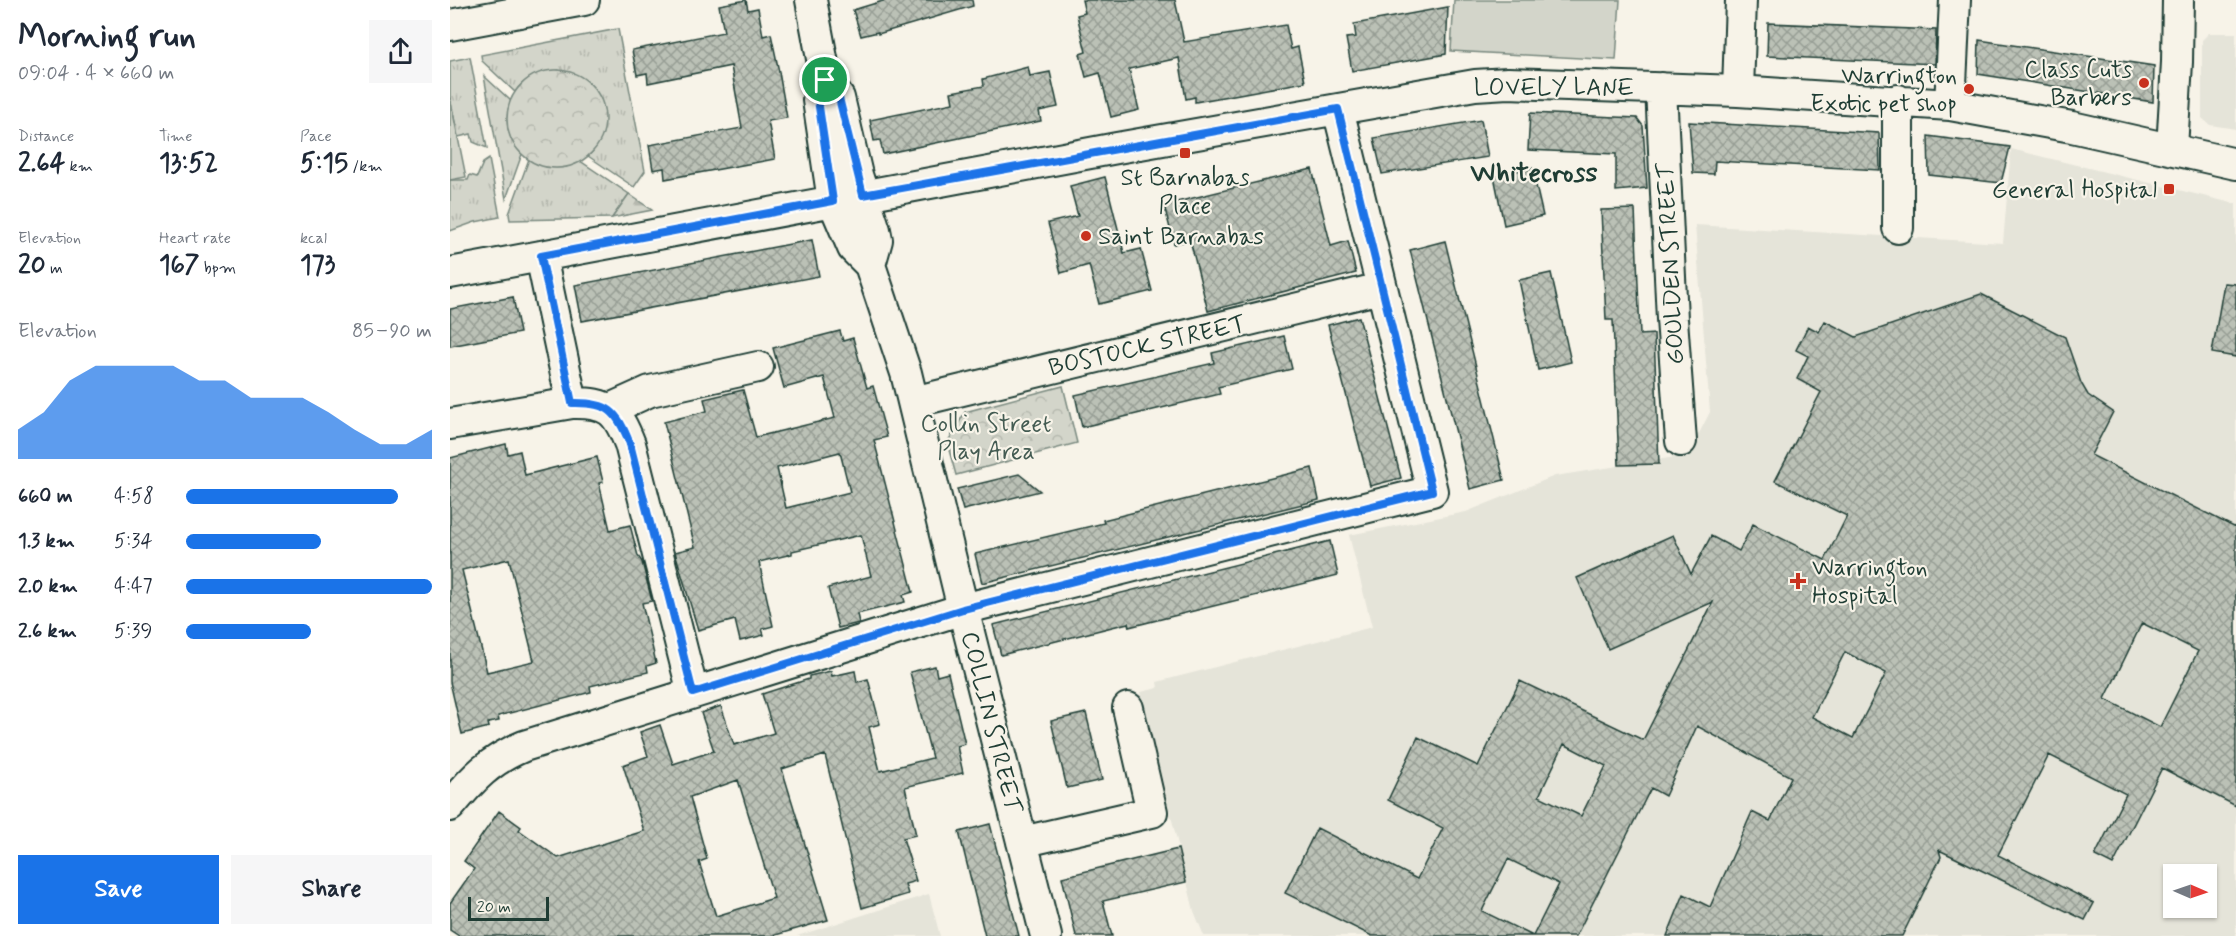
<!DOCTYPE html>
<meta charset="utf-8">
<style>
body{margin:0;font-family:Mynerve,sans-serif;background:#f6f6f7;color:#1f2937;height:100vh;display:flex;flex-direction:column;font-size:22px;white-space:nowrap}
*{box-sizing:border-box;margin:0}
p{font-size:20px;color:#747a83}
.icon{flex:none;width:33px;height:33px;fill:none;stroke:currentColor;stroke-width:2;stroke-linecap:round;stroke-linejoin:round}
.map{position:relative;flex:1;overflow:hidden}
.drawer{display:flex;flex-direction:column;background:#fff;width:450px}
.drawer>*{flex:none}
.needle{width:39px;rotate:92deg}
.fabs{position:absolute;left:1713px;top:864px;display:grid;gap:12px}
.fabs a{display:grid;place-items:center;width:54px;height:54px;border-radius:0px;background:#fff;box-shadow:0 2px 4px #0004;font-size:30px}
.scale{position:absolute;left:18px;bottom:15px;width:81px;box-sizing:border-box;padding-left:6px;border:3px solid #1f3d34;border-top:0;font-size:16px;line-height:21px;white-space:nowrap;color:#1f3d34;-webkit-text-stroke:4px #f7f3e8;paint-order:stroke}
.pin{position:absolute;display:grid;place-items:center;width:51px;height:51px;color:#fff;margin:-26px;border:3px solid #fff;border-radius:50%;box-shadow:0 2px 6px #0007}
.round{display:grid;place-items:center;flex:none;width:63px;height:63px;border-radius:0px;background:#f6f6f7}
.overview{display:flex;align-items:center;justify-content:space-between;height:102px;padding:0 18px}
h1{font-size:33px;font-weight:700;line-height:45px}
.stats{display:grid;grid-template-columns:repeat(3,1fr);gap:9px;height:102px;padding:6px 18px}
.stats div{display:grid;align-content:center}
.stats b{font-size:26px;font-weight:700}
.stats small{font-size:16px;font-weight:400}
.stats p{font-size:16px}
.chart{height:168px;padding:12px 18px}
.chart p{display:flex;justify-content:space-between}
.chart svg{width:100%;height:108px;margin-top:6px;fill:#1a73e8;opacity:.7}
.action{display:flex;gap:12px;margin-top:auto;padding:12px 18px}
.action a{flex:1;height:69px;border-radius:0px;background:#1a73e8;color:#fff;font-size:24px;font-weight:700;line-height:69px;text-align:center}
.action a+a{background:#f6f6f7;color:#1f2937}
ul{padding:0 18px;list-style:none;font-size:20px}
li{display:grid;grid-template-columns:96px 72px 1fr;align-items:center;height:45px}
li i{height:15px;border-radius:8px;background:#1a73e8}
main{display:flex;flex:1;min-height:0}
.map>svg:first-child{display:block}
.built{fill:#e5e4d9;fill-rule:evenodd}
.grass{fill:url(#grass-tufts);stroke:#79897f;stroke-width:1.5}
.forest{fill:url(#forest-firs);stroke:#79897f;stroke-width:1.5}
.park{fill:url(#park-crowns);stroke:#79897f;stroke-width:1.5}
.garden{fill:#d3d5ca;stroke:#79897f;stroke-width:1.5}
.building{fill:url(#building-cross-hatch);stroke:#1f3d34;stroke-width:1.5;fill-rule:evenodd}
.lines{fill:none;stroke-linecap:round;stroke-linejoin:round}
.minor-casing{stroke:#1f3d34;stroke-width:34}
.minor{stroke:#f7f3e8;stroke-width:30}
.route-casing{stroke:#fff;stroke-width:12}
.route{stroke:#1a73e8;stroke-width:8}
.poi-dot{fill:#c8321e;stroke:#f7f3e8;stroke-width:2}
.labels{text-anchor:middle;stroke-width:4.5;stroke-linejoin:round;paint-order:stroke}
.poi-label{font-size:24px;fill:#1f3d34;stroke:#f7f3e8;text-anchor:end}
.street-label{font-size:24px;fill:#1f3d34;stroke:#f7f3e8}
.park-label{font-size:24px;fill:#435b52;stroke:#f7f3e8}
.quarter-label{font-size:27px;font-weight:bold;fill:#1f3d34;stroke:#f7f3e8}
</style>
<main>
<section class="drawer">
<div class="overview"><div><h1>Morning run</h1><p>09:04 · 4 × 660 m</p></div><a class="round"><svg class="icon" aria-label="share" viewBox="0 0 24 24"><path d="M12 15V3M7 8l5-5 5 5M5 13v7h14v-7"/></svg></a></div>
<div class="stats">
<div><p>Distance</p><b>2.64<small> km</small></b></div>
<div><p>Time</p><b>13:52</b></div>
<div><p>Pace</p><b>5:15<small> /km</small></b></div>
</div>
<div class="stats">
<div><p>Elevation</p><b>20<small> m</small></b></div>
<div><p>Heart rate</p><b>167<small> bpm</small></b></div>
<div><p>kcal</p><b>173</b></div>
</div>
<div class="chart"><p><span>Elevation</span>85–90 m</p>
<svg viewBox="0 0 160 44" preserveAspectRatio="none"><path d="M0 44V32L10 25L20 12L30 6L40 6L50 6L60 6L70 12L80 12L90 19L100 19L110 19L120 25L130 32L140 38L150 38L160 32V44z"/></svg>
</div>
<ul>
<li><b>660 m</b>4:58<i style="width:86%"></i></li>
<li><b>1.3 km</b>5:34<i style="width:55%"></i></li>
<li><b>2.0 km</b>4:47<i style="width:100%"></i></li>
<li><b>2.6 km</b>5:39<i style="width:51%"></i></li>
</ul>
<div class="action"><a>Save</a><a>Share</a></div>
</section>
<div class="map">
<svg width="1786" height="936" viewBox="0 0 1786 936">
<defs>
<pattern id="grass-tufts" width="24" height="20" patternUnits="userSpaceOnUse" patternTransform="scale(1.5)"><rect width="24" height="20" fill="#d3d5ca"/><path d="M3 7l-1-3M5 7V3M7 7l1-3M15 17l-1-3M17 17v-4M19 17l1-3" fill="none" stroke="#b5b8ae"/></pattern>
<pattern id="forest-firs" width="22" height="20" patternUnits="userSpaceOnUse" patternTransform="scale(1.5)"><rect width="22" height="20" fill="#d3d5ca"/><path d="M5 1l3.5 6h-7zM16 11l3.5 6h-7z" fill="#b5b8ae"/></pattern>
<pattern id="park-crowns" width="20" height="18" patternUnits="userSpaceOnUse" patternTransform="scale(1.5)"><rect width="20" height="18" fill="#d3d5ca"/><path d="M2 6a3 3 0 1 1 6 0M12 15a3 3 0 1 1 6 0" fill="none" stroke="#b5b8ae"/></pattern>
<pattern id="building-cross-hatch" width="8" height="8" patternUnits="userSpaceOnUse" patternTransform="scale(1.5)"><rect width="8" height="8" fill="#bbc1b6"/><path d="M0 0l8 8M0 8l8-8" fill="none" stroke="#979e95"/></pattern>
</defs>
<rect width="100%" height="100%" fill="#f7f3e8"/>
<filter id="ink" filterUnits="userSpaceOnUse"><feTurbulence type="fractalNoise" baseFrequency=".0167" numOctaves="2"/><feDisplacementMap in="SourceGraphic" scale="12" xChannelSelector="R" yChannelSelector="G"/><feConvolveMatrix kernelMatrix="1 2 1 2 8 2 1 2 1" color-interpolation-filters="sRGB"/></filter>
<g filter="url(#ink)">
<!-- built -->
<path class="built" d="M1759 33H1786V129L1760 125 1752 118V40Z
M1561 149 1786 204V936H754L744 911 691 692 708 688 707 682 922 627 899 535 1016 512 1105 476 1238 455 1260 412 1245 225 1553 243ZM1724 874H1756V908H1724Z
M479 894 490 936H347Z"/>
<!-- grass -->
<path class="grass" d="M168 29 195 171 184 187 138 156 143 151 109 70C91 71 75 77 65 92L32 61 31 55Z
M20 57 37 148 23 142 21 134 8 137 0 98V61Z
M34 76 61 101C53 119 58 140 72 154L56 199Z
M39 159 50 217 25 222 0 231V180H18L20 175 27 177 33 163Z
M79 159C95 169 113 171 130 161L179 194 162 218 60 220 59 214Z"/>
<!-- forest -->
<path class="forest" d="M179 194 202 210 162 218Z"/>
<!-- park -->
<path class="park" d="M57 119a49 49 0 1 1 98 0a49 49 0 1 1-98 0Z
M613 386 627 443 506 475 497 443 515 412Z"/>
<!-- garden -->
<path class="garden" d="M1004 0H1170L1166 60 1001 51Z
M0 98 16 177 0 180Z"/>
<!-- building -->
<path class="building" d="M296 0 298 10 308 8 313 36 321 34 329 72 337 118 318 121 325 159 215 179 214 168 203 170 199 145 292 128 281 66 198 83 197 73 187 75 182 50 274 32 269 5Z
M436 0H522L523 6 428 34V32L411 36 403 10Z
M632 0H725L734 42 836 25 841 49 848 47 855 82 745 102V97L736 99 729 58 679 69 689 110 661 117 650 73 636 77 630 54 636 52 627 15 635 13Z
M998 7 996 54 902 71 896 38 906 37 904 24Z
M1318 23 1486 30 1485 64 1317 56Z
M1529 40 1704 66 1703 102 1528 74Z
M578 67 580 76 600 72 608 107 589 111 591 121 433 154 430 140 424 141 420 120 503 103 501 92 534 86 533 79Z
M1080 113 1187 118 1193 126 1197 188 1166 191V154L1078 150Z
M1031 120 1038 157 932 174 924 138Z
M1239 122 1429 133 1430 170 1265 161 1264 174 1243 173Z
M1478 136 1560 147 1551 183 1479 175Z
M1082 168 1093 216 1054 225 1044 176Z
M862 169 881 246 898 241 906 273 758 311 740 240 724 244 714 205Z
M655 177 674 253 691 249 702 291 649 304 639 265 611 273 598 223 628 216 620 186Z
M1185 209 1190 335 1204 334 1209 464 1169 465 1163 320H1156L1151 210Z
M362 240 369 276 132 321 125 285Z
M995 241 1054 480 1020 489 960 250Z
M1101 273 1121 362 1088 370 1069 280Z
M1774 283 1786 284V357L1762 353Z
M1531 294 1615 337 1631 383 1638 395 1663 412 1641 455 1786 528V806L1712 768 1663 865 1645 856 1676 794 1599 755 1548 855 1644 903 1635 920 1489 850 1491 857 1452 936H1217L1234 894 1260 907 1302 812 1320 821 1341 777 1247 726 1215 796 1201 788 1126 936H1083L1109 884 1058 859 1032 911 1083 936H922L835 893 867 828 967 879 993 828 938 800 968 737 1028 766 1070 681 1193 740 1263 602 1158 649 1127 578 1223 535 1241 574 1261 536 1289 551 1303 524 1375 560 1397 516 1325 481 1371 392 1347 379 1358 356 1346 350 1358 326 1369 332 1375 321 1406 337ZM1692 623 1748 651 1710 727 1655 699ZM1395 652 1436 673 1403 738 1362 717ZM1114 744 1156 766 1131 816 1089 796Z
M63 297 70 333 0 346V309Z
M909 317 951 478 920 486 878 325Z
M390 331 393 341 403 338 417 388 423 386 437 437 424 440 463 592 453 595 455 602 407 614 409 623 388 628 378 588 421 576 411 535 342 551V554L309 562 323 626 312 629 314 635 290 641 285 620 248 630 225 552 245 547 214 422 257 411 254 399 293 390 306 437 385 418 374 377 334 388 323 348ZM390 452 400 492 336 508 327 468Z
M834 336 842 369 768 387 770 394 632 427 625 395 764 363 762 353Z
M56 444 58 454 70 451 75 475 147 457 153 482 149 483 160 530 180 525 188 556 192 562 202 601 192 603 206 663 197 666 198 672 140 686 141 692 48 716 49 721 38 723 39 727 12 734 0 682V458ZM59 559 84 661 37 672 12 570Z
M862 468 869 500 532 583 525 554 654 523 653 520Z
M569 474 590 491 513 510 507 489Z
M880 541 888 575 679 627 678 623 551 655 543 625Z
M485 666 487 676 498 673 515 744 507 746 513 773 455 787 466 835 453 838 466 881 455 884 458 894 412 908 375 755 332 769 378 920 322 936H9L0 930V903L24 869 14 861 49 811 71 827 69 830 108 858 194 831 173 765 198 756 190 732 210 725 223 764 264 751 251 713 271 706 284 745 324 733 312 694 359 679V676L381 671 382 676 405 671 407 682 418 679 430 724 419 727 430 771 482 758 460 672ZM288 780 324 898 266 916 249 862 257 859 240 797Z
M636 713 652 780 617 788 601 721Z
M540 824 569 936H535L509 832Z
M728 849 736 882 653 901 662 936H626L612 877Z"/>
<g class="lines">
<!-- minor casing -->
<g class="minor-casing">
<path id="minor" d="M361 0 376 80 389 98 407 175 425 230 427 240 420 265
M0 25 134 0
M376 80 368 100 383 201 403 248 420 265 456 373 513 609 596 936
M1211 88 1222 319 1231 441
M1288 91 1291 0
M1448 100V228
M1500 105 1505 0
M1722 149 1727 62 1728 0
M91 256 122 403
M0 273 667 148 1025 85 1058 83 1288 91 1500 105 1622 127 1786 164
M463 402 931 288
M160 409 200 391 308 367
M0 424 122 403C159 402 167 411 180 444L243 693
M0 806C23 778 40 760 74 746L513 609 982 491 888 109
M572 842 702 812 678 708"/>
</g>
<!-- minor -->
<use href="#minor" class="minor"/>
</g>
</g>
<g class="lines" filter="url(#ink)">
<!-- route casing -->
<g class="route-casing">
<path id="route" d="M375 80 389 98 413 195 888 109 982 491 513 609 243 693 180 444C167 411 159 402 122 403L91 256 383 201 368 100Z"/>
</g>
<!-- route -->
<use href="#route" class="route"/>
</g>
<!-- markers -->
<g class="poi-dot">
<circle cx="1694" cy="83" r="6"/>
<circle cx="1519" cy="89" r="6"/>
<rect x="729" y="147" width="12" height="12" rx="3"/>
<rect x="1713" y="183" width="12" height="12" rx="3"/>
<circle cx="636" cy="236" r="6"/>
<path d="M1345 572h6v6h6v6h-6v6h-6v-6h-6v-6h6z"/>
</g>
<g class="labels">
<!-- poi labels -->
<g class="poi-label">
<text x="1682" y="77">Class Cuts<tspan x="1682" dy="28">Barbers</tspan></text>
<text x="1507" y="83">Warrington<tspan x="1507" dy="28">Exotic pet shop</tspan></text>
<text x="735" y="185" text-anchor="middle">St Barnabas<tspan x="735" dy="28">Place</tspan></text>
<text x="1707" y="197">General Hospital</text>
<text x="648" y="244" text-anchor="start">Saint Barnabas</text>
<text x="1362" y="575" text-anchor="start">Warrington<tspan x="1362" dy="28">Hospital</tspan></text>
</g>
<!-- street labels -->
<g class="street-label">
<text x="1104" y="95">LOVELY LANE</text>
<text transform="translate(1220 264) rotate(-93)" y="8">GOULDEN STREET</text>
<text transform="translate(697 345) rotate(-13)" y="8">BOSTOCK STREET</text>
<text transform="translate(542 722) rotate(76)" y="8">COLLIN STREET</text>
</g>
<!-- park labels -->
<g class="park-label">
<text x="536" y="431">Collin Street<tspan x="536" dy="28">Play Area</tspan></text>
</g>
<!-- quarter labels -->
<g class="quarter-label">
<text x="1084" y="181">Whitecross</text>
</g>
</g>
</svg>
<div class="fabs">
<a><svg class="needle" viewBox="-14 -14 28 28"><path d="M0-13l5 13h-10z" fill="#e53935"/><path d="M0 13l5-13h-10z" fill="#747a83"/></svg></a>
</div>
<div class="scale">20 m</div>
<div class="pin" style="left:375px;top:80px;background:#1e9e55"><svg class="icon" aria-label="arrive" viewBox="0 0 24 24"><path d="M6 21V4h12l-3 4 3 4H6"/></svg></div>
</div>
</main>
